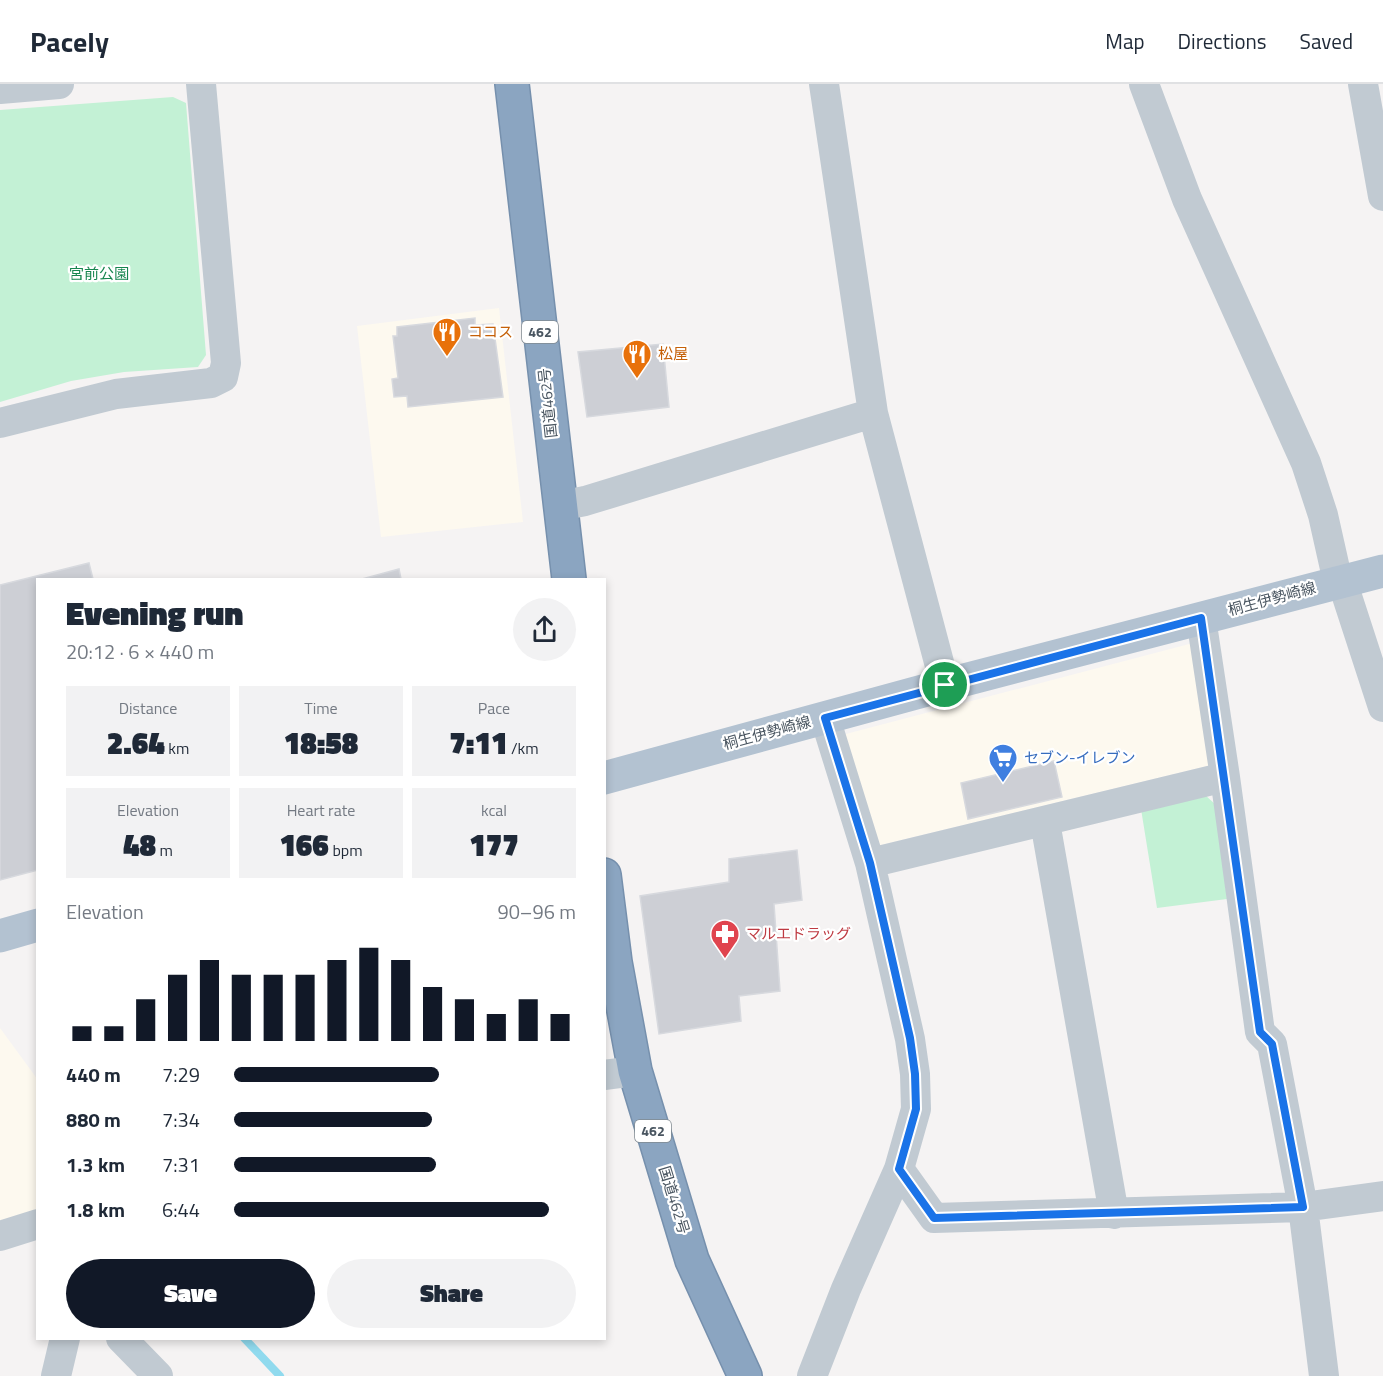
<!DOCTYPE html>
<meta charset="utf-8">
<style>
body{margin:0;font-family:"Titillium Web","Noto Sans JP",sans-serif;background:#f2f2f3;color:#1f2937;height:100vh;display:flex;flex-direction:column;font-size:22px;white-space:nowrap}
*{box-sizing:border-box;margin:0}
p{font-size:20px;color:#747a83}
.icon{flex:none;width:33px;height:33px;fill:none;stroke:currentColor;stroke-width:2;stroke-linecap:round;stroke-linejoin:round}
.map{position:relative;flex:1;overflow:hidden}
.sheet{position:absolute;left:36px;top:494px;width:570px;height:762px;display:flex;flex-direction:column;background:#fff;border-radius:0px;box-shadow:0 3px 9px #0003}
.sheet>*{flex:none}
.pin{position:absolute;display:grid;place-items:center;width:51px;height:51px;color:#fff;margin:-26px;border:3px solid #fff;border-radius:50%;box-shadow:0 2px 6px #0007}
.round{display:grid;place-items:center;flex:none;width:63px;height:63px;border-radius:32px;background:#f2f2f3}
.headline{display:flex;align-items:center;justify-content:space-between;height:102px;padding:0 30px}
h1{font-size:33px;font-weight:800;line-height:45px}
.stats{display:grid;grid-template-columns:repeat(3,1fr);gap:9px;height:102px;padding:6px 30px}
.stats div{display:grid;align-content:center;border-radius:0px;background:#f2f2f3;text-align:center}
.stats b{font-size:30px;font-weight:800}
.stats small{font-size:16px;font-weight:400}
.stats p{font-size:16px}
.chart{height:168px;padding:12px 30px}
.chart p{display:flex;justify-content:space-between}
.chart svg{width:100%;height:108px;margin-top:6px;stroke:#111827;stroke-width:6}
.cta{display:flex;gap:12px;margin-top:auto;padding:12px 30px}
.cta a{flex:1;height:69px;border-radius:36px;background:#111827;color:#fff;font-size:24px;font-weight:800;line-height:69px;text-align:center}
.cta a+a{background:#f2f2f3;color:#1f2937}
ul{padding:0 30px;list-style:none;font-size:20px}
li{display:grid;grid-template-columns:96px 72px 1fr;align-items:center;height:45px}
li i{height:15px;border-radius:8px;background:#111827}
header{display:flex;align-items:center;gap:36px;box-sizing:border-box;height:84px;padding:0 30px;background:#fff;border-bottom:2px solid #e0e1e3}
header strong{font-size:28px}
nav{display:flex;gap:33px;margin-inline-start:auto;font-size:21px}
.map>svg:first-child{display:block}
.commercial{fill:#fdf9ef}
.green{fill:#c3f1d5}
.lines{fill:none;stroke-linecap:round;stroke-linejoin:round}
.stream{stroke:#90daee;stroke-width:8}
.building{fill:#cdcfd5;stroke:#d7d9de;stroke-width:1.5}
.highway-casing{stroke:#7690ad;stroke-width:36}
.minor{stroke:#c1cad2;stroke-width:30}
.major{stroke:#b3c2d1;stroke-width:33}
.highway{stroke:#8ba5c1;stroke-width:33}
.route-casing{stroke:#fff;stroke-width:12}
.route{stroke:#1a73e8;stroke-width:8}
.labels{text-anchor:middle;stroke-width:4.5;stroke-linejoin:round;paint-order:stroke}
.shield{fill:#fff;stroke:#808990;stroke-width:1.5}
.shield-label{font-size:14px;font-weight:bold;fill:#4a5661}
.park-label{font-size:15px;fill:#17864f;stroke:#fff}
.food-label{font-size:15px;fill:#c56008;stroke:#fff;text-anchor:start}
.street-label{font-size:15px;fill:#4a5661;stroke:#fff}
.shop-label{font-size:15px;fill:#366cbe;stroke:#fff;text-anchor:start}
.health-label{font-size:15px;fill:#be3a42;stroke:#fff;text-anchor:start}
</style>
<header>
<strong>Pacely</strong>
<nav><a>Map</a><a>Directions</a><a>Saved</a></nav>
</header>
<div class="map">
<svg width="1383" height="1292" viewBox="0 0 1383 1292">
<rect width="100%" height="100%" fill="#f5f3f3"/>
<!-- commercial -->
<path class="commercial" d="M499 224 523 438 381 453 357 242Z
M1193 559 1215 680 876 762 842 651Z
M0 944 38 996 37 1129 0 1141Z"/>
<!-- green -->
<path class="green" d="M173 13 186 19 206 271 198 283 124 288 71 297 0 318V26Z
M1205 711 1216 721 1227 815 1157 824 1141 725Z"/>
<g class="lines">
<!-- stream -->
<path class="stream" d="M244 1254 280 1292"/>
</g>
<!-- building -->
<path class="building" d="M475 234V241L493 240 503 313 408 323 407 312 394 313 392 295 398 294 393 252H397V243Z
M663 260 669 323 587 333 578 268Z
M89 479 93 495H38V786L0 796V501Z
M399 485 401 495H362Z
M1054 677 1062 713 968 735 961 699Z
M797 766 802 816 774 820 780 907 739 912 741 937 659 950 640 812 729 798V775Z"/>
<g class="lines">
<!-- highway casing -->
<g class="highway-casing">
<path id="highway" d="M512 0 569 495
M604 791 615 878 635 987 692 1176 745 1292"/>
</g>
<!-- minor -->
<path class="minor" d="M824 0 873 329 945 601
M1144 0 1187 115 1306 379 1323 431 1338 498
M1363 0 1383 112
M0 5 59 0
M0 339 116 310 211 299 223 293 226 279 201 0
M560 422 585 417 873 329
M1342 497 1383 623
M1201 534 1225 693
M1045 738 1114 1130
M870 779 1225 693 1260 948 1272 960 1303 1123 1324 1292
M604 991 635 987
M899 1085 934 1134 1303 1123 1383 1112
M0 1152 38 1140
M121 1254 158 1292
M56 1292 65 1254
M812 1292 846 1205 899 1085 916 1025 915 990 910 955 870 779 825 634"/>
<!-- major -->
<path class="major" d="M604 694 945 601 1383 487
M0 852 38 841"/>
<!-- highway -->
<use href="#highway" class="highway"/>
</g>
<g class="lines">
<!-- route casing -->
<g class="route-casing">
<path id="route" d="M1201 534 1260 948 1272 960 1303 1123 934 1134 899 1085 916 1025 915 990 910 954 870 779 825 634Z"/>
</g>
<!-- route -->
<use href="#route" class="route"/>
</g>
<!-- icons -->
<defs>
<g id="restaurant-pin" transform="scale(1.5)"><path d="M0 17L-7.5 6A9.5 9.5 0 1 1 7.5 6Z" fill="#e8710a" stroke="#fff"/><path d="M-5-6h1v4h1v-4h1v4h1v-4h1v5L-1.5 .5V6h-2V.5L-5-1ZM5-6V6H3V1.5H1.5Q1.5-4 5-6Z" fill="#fff"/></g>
<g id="supermarket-pin" transform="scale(1.5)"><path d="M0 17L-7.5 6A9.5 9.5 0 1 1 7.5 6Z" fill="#3f7fe0" stroke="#fff"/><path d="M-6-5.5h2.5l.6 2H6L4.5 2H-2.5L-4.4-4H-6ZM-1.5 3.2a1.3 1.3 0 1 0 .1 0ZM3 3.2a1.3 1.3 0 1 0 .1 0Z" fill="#fff"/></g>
<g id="pharmacy-pin" transform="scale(1.5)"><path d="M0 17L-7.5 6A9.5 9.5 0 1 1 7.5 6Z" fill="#e0444e" stroke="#fff"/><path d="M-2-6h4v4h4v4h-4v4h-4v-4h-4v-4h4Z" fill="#fff"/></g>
</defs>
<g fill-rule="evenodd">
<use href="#restaurant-pin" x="447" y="248"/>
<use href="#restaurant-pin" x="637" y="270"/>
<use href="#supermarket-pin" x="1003" y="674"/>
<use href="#pharmacy-pin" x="725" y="850"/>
</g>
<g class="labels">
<!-- shield labels -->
<g class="shield">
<rect x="522" y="237" width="36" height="22" rx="4.5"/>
<rect x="635" y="1036" width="36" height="22" rx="4.5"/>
</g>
<g class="shield-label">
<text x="540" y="253">462</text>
<text x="653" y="1052">462</text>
</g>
<!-- park labels -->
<g class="park-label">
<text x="99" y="195">宮前公園</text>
</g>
<!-- food labels -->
<g class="food-label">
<text x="468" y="253">ココス</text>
<text x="658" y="275">松屋</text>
</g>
<!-- street labels -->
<g class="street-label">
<text transform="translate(548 319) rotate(-96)" y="5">国道462号</text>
<text transform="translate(1272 515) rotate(-15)" y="5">桐生伊勢崎線</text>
<text transform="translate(767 649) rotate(-15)" y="5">桐生伊勢崎線</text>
<text transform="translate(674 1116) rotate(73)" y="5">国道462号</text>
</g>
<!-- shop labels -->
<g class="shop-label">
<text x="1024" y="679">セブン-イレブン</text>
</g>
<!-- health labels -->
<g class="health-label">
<text x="746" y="855">マルエドラッグ</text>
</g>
</g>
</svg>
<div class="pin" style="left:945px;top:601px;background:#1e9e55"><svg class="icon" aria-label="arrive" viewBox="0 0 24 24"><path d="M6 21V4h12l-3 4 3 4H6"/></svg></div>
<section class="sheet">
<div class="headline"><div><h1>Evening run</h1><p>20:12 · 6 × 440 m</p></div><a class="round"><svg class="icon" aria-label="share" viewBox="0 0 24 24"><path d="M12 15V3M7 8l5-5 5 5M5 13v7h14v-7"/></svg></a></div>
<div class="stats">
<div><p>Distance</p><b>2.64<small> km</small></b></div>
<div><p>Time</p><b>18:58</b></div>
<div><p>Pace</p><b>7:11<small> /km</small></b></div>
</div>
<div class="stats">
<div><p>Elevation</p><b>48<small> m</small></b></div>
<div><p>Heart rate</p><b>166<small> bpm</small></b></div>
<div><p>kcal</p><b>177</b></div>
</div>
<div class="chart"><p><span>Elevation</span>90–96 m</p>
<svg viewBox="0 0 160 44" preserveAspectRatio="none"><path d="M5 44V38M15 44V38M25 44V27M35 44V17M45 44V11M55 44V17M65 44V17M75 44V17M85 44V11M95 44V6M105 44V11M115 44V22M125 44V27M135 44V33M145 44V27M155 44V33"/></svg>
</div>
<ul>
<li><b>440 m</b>7:29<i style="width:60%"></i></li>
<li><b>880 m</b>7:34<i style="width:58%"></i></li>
<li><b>1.3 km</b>7:31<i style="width:59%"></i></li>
<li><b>1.8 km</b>6:44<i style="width:92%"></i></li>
</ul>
<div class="cta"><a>Save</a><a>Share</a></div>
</section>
</div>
